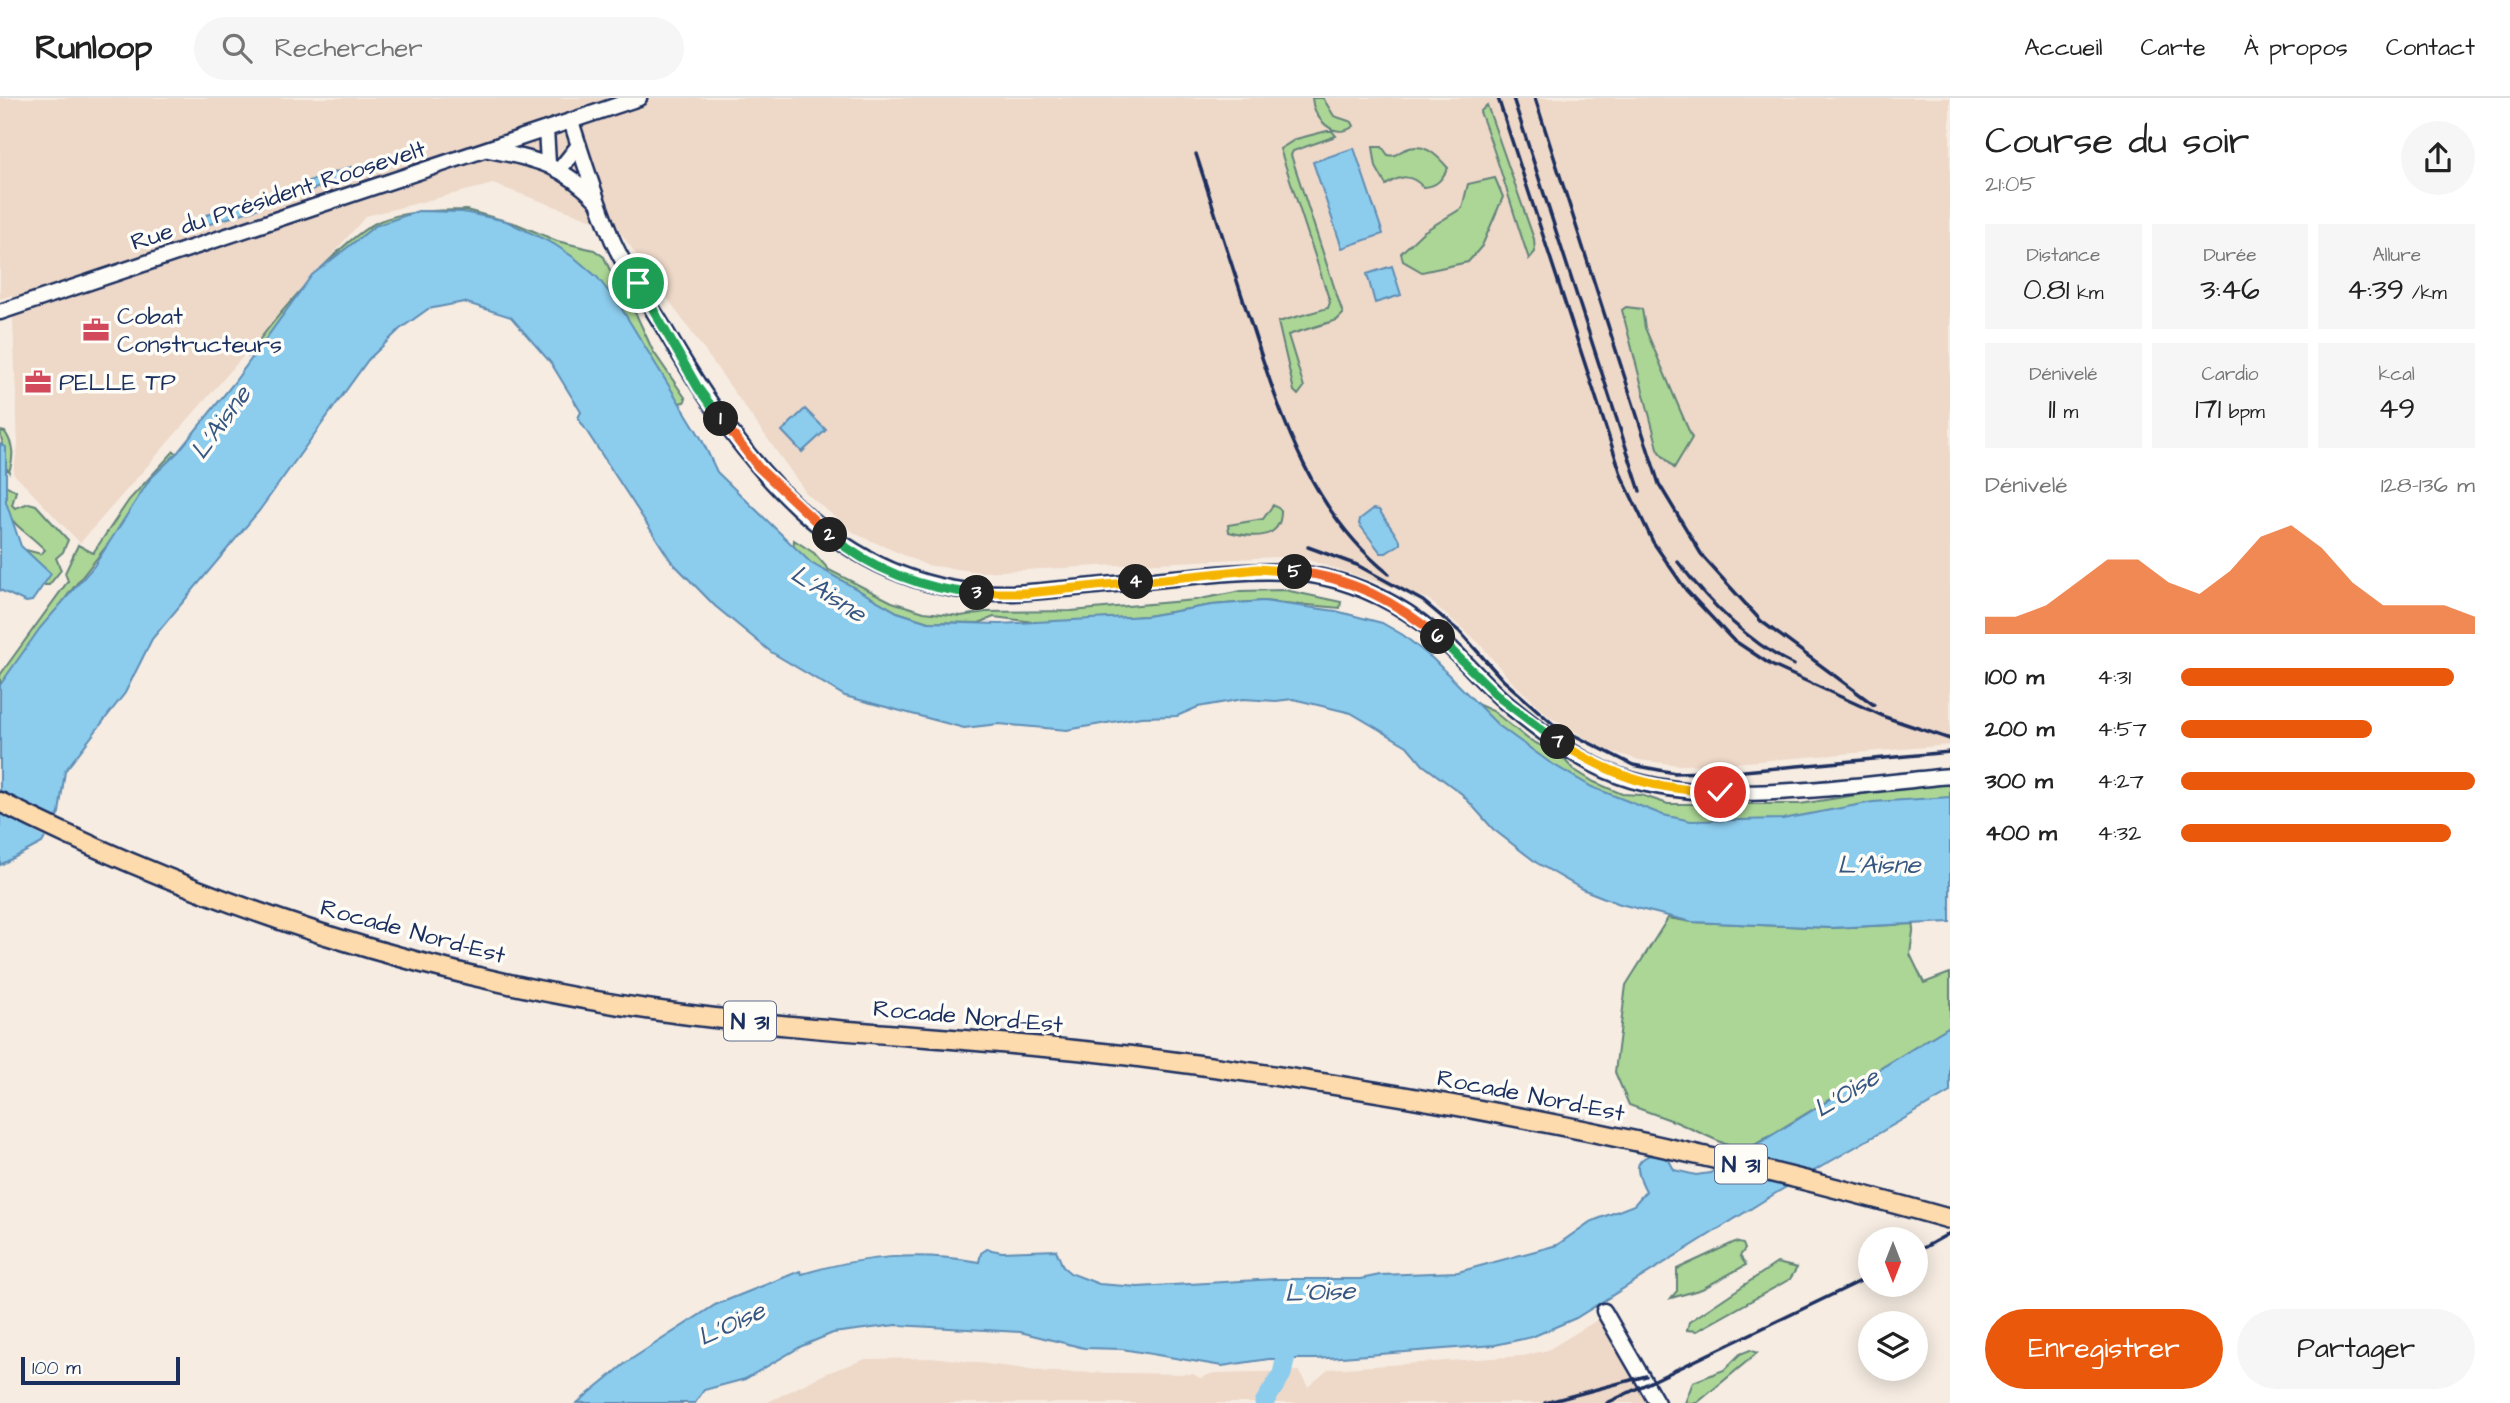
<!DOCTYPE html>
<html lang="fr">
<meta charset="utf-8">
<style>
body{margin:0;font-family:"Architects Daughter",sans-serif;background:#f6f6f6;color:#222;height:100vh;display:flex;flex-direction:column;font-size:26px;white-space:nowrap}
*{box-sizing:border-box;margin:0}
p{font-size:23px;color:#767676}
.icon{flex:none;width:38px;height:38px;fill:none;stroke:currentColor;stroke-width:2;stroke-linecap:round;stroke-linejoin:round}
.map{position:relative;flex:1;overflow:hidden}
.panel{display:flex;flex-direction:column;background:#fff;width:560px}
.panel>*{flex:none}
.needle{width:46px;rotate:180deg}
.fabs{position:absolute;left:1858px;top:1129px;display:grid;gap:14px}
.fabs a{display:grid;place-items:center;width:70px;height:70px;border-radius:50%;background:#fff;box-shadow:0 4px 18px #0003;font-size:35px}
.scale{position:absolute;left:21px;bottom:18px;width:159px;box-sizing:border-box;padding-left:7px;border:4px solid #1b2f5e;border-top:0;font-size:19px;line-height:24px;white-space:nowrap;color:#1b2f5e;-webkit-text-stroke:5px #fdfcf7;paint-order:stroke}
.pin{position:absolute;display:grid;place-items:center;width:60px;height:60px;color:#fff;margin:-30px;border:4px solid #fff;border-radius:50%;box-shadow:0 2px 7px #0007}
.km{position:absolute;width:35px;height:35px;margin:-18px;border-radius:50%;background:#222;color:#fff;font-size:19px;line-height:35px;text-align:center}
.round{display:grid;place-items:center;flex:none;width:74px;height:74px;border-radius:37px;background:#f6f6f6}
.summary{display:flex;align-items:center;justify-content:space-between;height:119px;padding:0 35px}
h1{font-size:38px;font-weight:600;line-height:52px}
.stats{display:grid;grid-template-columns:repeat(3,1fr);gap:10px;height:119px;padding:7px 35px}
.stats div{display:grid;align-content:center;border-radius:0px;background:#f6f6f6;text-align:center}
.stats b{font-size:30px;font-weight:600}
.stats small{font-size:19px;font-weight:400}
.stats p{font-size:19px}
.chart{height:196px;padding:14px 35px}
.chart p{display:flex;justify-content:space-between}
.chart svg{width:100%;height:126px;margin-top:7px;fill:#ea580c;opacity:.7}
.button{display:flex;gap:14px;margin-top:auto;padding:14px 35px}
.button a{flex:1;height:80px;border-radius:42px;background:#ea580c;color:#fff;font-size:28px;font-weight:600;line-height:80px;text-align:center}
.button a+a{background:#f6f6f6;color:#222}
ul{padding:0 35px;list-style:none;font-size:23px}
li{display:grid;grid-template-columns:112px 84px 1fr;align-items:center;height:52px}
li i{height:18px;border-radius:9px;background:#ea580c}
header{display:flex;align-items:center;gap:42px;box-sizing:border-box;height:98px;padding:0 35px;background:#fff;border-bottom:2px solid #e0e0e0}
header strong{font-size:33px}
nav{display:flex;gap:38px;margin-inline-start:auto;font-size:24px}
.search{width:490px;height:63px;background:#f6f6f6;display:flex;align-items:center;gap:18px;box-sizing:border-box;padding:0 24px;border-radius:38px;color:#767676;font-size:26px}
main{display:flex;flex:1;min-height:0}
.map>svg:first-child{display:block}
.built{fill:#eed8c8}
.green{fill:#abd695;stroke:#63827a;stroke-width:2}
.water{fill:#8ccced;stroke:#5f8db4;stroke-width:2}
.pier{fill:#f6ece2}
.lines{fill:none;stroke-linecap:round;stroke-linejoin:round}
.river{stroke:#8ccced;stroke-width:19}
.minor-casing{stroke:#1b2f5e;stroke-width:19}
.major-casing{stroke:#1b2f5e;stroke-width:23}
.minor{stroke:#fdfcf7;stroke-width:14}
.major{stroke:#fedbac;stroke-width:18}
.rail{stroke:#1b2f5e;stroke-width:3.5}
.split-1-casing{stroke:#fff;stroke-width:14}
.split-2-casing{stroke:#fff;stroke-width:14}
.split-3-casing{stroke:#fff;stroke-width:14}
.split-4-casing{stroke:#fff;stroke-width:14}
.split-5-casing{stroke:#fff;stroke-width:14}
.split-6-casing{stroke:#fff;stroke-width:14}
.split-7-casing{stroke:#fff;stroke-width:14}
.split-8-casing{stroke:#fff;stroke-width:14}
.split-1{stroke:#22a559;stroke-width:9}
.split-2{stroke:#f0652b;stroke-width:9}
.split-3{stroke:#22a559;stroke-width:9}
.split-4{stroke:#f5b400;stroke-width:9}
.split-5{stroke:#f5b400;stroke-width:9}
.split-6{stroke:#f0652b;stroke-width:9}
.split-7{stroke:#22a559;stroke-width:9}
.split-8{stroke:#f5b400;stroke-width:9}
.labels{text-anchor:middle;stroke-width:7;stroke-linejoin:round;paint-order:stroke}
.shield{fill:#fdfcf7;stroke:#5f6c8c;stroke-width:2}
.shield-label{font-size:23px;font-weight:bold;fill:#1b2f5e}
.street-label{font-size:24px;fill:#1b2f5e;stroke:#fdfcf7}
.poi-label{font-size:24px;fill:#1b2f5e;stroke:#fdfcf7;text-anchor:start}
.water-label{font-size:26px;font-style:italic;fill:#375682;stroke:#fdfcf7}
</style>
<header>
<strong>Runloop</strong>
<div class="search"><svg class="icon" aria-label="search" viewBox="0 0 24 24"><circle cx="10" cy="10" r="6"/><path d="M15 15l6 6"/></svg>Rechercher</div>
<nav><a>Accueil</a><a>Carte</a><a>À propos</a><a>Contact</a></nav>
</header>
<main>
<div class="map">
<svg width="1950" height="1305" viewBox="0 0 1950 1305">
<rect width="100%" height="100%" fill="#f6ece2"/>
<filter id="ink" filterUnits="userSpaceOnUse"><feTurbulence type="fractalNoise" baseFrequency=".0143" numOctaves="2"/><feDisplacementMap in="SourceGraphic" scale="14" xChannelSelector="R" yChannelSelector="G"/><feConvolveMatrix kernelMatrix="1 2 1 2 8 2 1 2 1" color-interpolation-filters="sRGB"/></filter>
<g filter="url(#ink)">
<!-- built -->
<path class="built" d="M0 0H1950V647L1734 665 1680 667 1639 662 1604 651 1550 619 1510 582 1479 545 1428 501 1297 458 981 474 926 467 856 436 807 396 618 131 493 86 366 118 80 445 13 375 18 347 12 197 0 201Z
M1599 1221 1629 1270 1636 1269 1653 1296 1644 1300 1647 1305H766L827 1275 866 1261 940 1260 1049 1274 1193 1276 1200 1280 1214 1275 1299 1273 1308 1289 1329 1271 1523 1258 1548 1252Z"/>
<!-- green -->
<path class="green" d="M1312 0H1323L1334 18 1352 24 1354 28C1334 43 1313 20 1312 0Z
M1487 7 1534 141 1535 154 1529 161C1512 112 1499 62 1480 14Z
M1327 33H1332L1336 38 1293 53 1291 57 1343 216 1337 222 1288 237 1304 289 1298 297 1294 293 1278 224 1328 210 1330 204 1280 51 1296 41Z
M1373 49H1382L1388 57C1397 59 1396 55 1404 52 1423 43 1436 56 1448 70 1442 81 1437 89 1423 89 1411 76 1401 77 1386 87L1376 69Z
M1495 80 1503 99 1482 148 1468 164 1422 174 1403 163 1401 155 1423 134 1462 110 1468 86Z
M466 112 517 126 557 143 594 152 604 159 622 199 636 216 653 253 686 301 684 304 674 306 602 193 293 210 258 251 247 259C271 224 342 139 380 123 407 112 437 113 466 112Z
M1626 209 1642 211 1645 230 1692 340 1674 370 1659 354 1622 212Z
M0 333 5 334C14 348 14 358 9 374L1 362 3 348Z
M174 353 179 357 70 494 0 590V577L68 483 65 475 78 447 93 455 129 402Z
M5 387 16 393 12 407 15 410 29 405 36 407 68 442 63 454 56 460 61 472 49 487H40L25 460 26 452 41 456 45 452C21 427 8 430 0 392Z
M1273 407 1281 412C1282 443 1252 440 1229 434L1228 427 1263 421Z
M794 442 814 455 829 472 892 504 924 514 961 518 985 514 1071 513 1195 502 1241 493 1285 492 1341 504 1340 510 1263 503 1212 507 1147 518 1041 525 994 519 979 525 928 524 897 514 793 455Z
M1477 606 1493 613 1528 641 1561 658 1573 671 1594 684 1622 696 1641 697 1668 706H1800L1907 689 1950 686V704L1768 726 1690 728 1625 706 1540 665 1480 615Z
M1668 820 1692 824 1831 830 1914 826 1910 856 1924 885 1950 875V928L1743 1054 1676 1024 1629 1007 1615 974 1626 887Z
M1735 1144 1743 1146 1745 1151 1740 1158 1746 1167 1702 1191 1671 1200 1677 1193V1171Z
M1777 1165 1797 1170 1790 1181 1697 1233 1687 1232 1689 1224Z
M1750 1252 1757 1255 1697 1305H1685L1693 1284 1724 1272 1740 1256Z"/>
<!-- water -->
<path class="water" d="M1354 50 1383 136 1342 150 1313 64Z
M351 69 354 78 308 93 306 84Z
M258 100 262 109 207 127 204 118Z
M418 113 463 114 506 123 554 146 576 161 597 179 620 208 701 340 717 374 811 465 897 514 928 524 1000 526 1147 518 1212 507 1263 503 1336 513 1382 525 1403 537 1433 561 1498 627 1549 664 1592 689 1663 717 1691 723 1783 721 1873 704 1950 699V824L1831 830 1692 824 1620 806 1582 791 1537 765 1493 731 1462 696 1423 667 1407 648 1351 615 1293 601 1276 603 1243 601 1198 609 1177 618 1141 619 1067 632 999 626 964 630 845 598 771 554 715 508 671 463 578 320 581 314 551 265 511 219 464 204 428 211 400 231 368 262 259 413 152 541 125 595 65 673 59 715 42 745 0 767V587L40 530 94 468 150 381 178 354 233 286 312 177 375 128Z
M1392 168 1401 197 1375 205 1367 176Z
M805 311 826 332 802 354 782 333Z
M0 346 6 349V404L21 448 51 476 32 503 26 504 0 492Z
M1373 411 1379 412 1400 443V446L1386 455H1381L1359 426 1360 421Z
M1950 928V994L1776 1095 1576 1220 1532 1239 1495 1247 1316 1261H1269L1222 1268 1122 1251 1084 1250 1020 1234 896 1227 833 1235 802 1248 745 1281 704 1292 695 1305H577L627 1264 715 1207 800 1173 802 1176C862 1158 918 1153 979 1164L981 1155 987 1151 1002 1154 1056 1152 1063 1169 1070 1175 1099 1186 1138 1189 1275 1181H1360L1380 1177 1458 1174 1557 1147 1590 1124 1634 1107 1646 1093C1632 1066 1635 1061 1664 1052L1674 1072 1696 1077 1710 1075Z"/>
<!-- pier -->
<path class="pier" d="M0 693 59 723 48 741 0 716Z
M1735 1055 1817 1075 1791 1090 1710 1070Z"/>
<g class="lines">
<!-- river -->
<path class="river" d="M1264 1305 1282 1276 1291 1235"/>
<!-- minor casing -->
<g class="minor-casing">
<path id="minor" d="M571 23C583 61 595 99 610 136 623 169 647 201 665 232 746 371 850 509 1029 494 1078 490 1126 485 1174 480 1234 474 1292 466 1351 487 1391 501 1428 526 1457 556 1475 574 1492 594 1512 610 1544 636 1581 664 1619 678 1709 711 1855 687 1950 678
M546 31 548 65
M489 52C537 61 563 67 597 103
M560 71 579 47
M0 214 639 0
M1604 1213 1657 1305"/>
</g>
<!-- major casing -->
<g class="major-casing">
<path id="major" d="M0 704C206 808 430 881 660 913 816 935 974 939 1131 958 1408 993 1682 1045 1950 1121"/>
</g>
<!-- minor -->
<use href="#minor" class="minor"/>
<!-- major -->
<use href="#major" class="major"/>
<!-- rail -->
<path class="rail" d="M1498 0 1622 379 1653 444 1686 492 1732 541 1771 567 1885 619 1950 641
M1513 0 1640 393
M1535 0 1659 386 1703 459 1761 523 1874 607
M1196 56C1214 112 1232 168 1250 223 1281 317 1309 412 1389 476
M1308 449 1357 467 1423 503 1460 534 1503 582 1554 627 1633 667 1675 675 1744 673 1950 654
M1678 464C1708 503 1749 545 1794 567
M1916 1154 1950 1135
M1545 1305 1646 1278
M1607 1305 1871 1178"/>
</g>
</g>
<g class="lines" filter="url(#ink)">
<!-- split-1 casing -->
<g class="split-1-casing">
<path id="split-1" d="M638 185 698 290 721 321"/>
</g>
<!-- split-2 casing -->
<g class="split-2-casing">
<path id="split-2" d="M721 321 758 369 830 437"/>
</g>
<!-- split-3 casing -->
<g class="split-3-casing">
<path id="split-3" d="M830 437C869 470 926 493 977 495"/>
</g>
<!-- split-4 casing -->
<g class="split-4-casing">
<path id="split-4" d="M977 495H1027L1136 484"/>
</g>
<!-- split-5 casing -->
<g class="split-5-casing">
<path id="split-5" d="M1136 484 1258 471 1295 474"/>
</g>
<!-- split-6 casing -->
<g class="split-6-casing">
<path id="split-6" d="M1295 474C1348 478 1399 505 1438 539"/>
</g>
<!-- split-7 casing -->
<g class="split-7-casing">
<path id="split-7" d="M1438 539 1501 601 1558 644"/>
</g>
<!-- split-8 casing -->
<g class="split-8-casing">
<path id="split-8" d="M1558 644C1617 680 1651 691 1720 694"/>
</g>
<!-- split-1 -->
<use href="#split-1" class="split-1"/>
<!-- split-2 -->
<use href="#split-2" class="split-2"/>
<!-- split-3 -->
<use href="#split-3" class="split-3"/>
<!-- split-4 -->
<use href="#split-4" class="split-4"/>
<!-- split-5 -->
<use href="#split-5" class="split-5"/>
<!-- split-6 -->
<use href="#split-6" class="split-6"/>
<!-- split-7 -->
<use href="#split-7" class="split-7"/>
<!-- split-8 -->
<use href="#split-8" class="split-8"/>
</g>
<!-- icons -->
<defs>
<g id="office-bare" transform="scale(2.1)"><path d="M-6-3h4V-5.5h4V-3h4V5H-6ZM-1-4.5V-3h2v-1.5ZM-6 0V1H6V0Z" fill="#d1495b" stroke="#fdfcf7" stroke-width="2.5" paint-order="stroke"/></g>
</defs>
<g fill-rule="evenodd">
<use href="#office-bare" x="96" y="232"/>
<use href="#office-bare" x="38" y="284"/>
</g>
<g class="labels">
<!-- shield labels -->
<g class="shield">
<rect x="724" y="903.5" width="52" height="39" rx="5"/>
<rect x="1715" y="1046.5" width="52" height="39" rx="5"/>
</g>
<g class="shield-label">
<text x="750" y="931">N 31</text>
<text x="1741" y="1074">N 31</text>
</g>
<!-- street labels -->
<g class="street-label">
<text transform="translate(278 97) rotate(-18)" y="8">Rue du Président Roosevelt</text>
<text transform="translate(413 833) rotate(15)" y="8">Rocade Nord-Est</text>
<text transform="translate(968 918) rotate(5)" y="8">Rocade Nord-Est</text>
<text transform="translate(1531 997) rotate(11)" y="8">Rocade Nord-Est</text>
</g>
<!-- poi labels -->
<g class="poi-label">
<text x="117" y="226">Cobat<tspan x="117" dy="28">Constructeurs</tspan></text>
<text x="59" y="292">PELLE TP</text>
</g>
<!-- water labels -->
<g class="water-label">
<text transform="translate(220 324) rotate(-54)" y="9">L'Aisne</text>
<text transform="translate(829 495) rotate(33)" y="9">L'Aisne</text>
<text x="1879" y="775">L'Aisne</text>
<text transform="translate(1846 994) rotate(-31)" y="9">L'Oise</text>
<text transform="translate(1320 1193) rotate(-2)" y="9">L'Oise</text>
<text transform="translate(731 1225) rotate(-25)" y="9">L'Oise</text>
</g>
</g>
</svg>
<div class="fabs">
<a><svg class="needle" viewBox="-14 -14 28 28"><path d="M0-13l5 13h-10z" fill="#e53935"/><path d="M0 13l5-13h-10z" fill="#767676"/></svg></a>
<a><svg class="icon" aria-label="layers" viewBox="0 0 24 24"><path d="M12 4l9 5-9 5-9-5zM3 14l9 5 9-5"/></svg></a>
</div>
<div class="scale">100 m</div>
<div class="pin" style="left:638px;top:185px;background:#1e9e55"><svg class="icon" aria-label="arrive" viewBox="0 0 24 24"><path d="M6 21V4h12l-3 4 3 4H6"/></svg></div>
<div class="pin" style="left:1720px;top:694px;background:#d93025"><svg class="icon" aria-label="check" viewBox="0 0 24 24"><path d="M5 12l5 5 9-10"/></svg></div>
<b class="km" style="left:721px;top:321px">1</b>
<b class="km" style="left:830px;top:437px">2</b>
<b class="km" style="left:977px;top:495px">3</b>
<b class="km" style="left:1136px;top:484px">4</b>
<b class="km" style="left:1295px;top:474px">5</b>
<b class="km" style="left:1438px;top:539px">6</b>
<b class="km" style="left:1558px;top:644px">7</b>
</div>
<section class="panel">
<div class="summary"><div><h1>Course du soir</h1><p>21:05</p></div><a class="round"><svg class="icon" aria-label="share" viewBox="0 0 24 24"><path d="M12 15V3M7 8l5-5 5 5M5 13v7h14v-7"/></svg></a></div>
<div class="stats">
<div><p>Distance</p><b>0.81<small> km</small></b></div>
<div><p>Durée</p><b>3:46</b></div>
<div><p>Allure</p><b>4:39<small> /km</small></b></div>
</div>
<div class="stats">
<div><p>Dénivelé</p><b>11<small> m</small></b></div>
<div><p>Cardio</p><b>171<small> bpm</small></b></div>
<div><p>kcal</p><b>49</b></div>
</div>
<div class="chart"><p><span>Dénivelé</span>128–136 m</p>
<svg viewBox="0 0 160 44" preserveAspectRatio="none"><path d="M0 44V38L10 38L20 34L30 26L40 18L50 18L60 26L70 30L80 22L90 10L100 6L110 14L120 26L130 34L140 34L150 34L160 38V44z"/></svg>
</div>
<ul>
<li><b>100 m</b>4:31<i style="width:93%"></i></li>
<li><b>200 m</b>4:57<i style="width:65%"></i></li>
<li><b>300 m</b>4:27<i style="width:100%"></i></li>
<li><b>400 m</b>4:32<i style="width:92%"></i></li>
</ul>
<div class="button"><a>Enregistrer</a><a>Partager</a></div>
</section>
</main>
